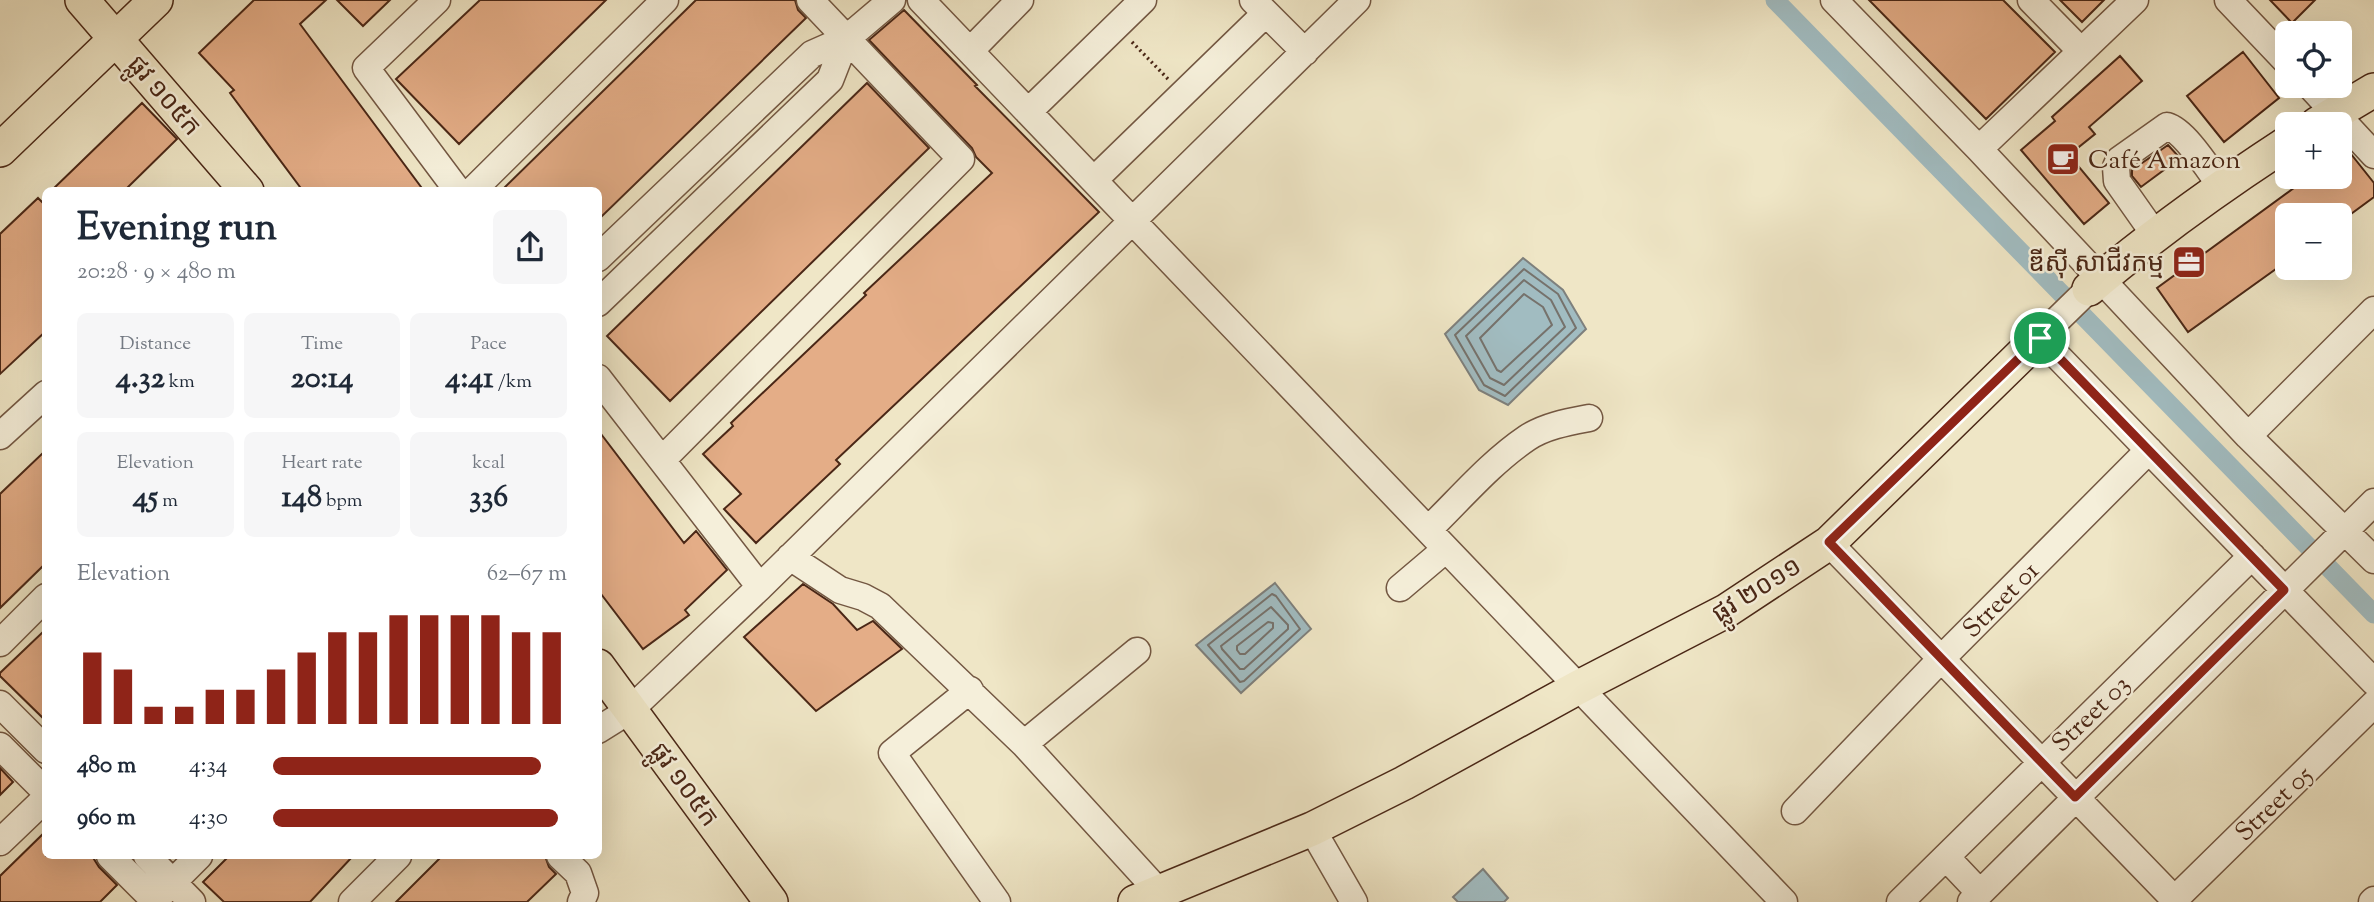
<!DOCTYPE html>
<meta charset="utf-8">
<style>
body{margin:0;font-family:"Sorts Mill Goudy","Noto Sans Khmer",serif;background:#f6f6f7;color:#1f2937;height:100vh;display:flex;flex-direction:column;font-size:26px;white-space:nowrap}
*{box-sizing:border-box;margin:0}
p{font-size:23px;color:#747a83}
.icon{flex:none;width:38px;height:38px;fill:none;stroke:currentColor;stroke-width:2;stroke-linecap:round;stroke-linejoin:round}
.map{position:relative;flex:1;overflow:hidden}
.details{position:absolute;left:42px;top:187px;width:560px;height:672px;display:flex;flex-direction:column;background:#fff;border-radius:10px;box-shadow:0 7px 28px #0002}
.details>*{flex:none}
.controls{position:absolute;left:2275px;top:21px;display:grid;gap:14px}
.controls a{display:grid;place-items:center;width:77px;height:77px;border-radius:10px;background:#fff;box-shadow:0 7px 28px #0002;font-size:35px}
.pin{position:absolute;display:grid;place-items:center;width:60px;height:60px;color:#fff;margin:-30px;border:4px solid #fff;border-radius:50%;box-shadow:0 2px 7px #0007}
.round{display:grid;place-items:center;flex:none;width:74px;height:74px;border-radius:10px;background:#f6f6f7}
.head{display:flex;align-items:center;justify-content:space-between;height:119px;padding:0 35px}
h1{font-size:38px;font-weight:800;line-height:52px}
.metrics{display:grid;grid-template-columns:repeat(3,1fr);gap:10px;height:119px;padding:7px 35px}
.metrics div{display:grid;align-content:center;border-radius:10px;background:#f6f6f7;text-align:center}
.metrics b{font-size:30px;font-weight:800}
.metrics small{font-size:19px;font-weight:400}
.metrics p{font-size:19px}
.chart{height:196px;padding:14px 35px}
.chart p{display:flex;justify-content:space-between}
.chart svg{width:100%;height:126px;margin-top:7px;stroke:#8f2418;stroke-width:6}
ul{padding:0 35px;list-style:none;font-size:23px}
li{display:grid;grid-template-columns:112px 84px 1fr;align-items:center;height:52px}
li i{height:18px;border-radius:9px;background:#8f2418}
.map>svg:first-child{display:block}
.water{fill:#a1bcc1;stroke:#7e807d;stroke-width:2}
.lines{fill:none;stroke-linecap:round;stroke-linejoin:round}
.shore{stroke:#76726c;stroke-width:2}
.canal{stroke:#a1bcc1;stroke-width:19}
.building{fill:#e4ad87;stroke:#4a2716;stroke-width:2}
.minor-casing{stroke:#735742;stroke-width:29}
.major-casing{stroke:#4a2716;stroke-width:36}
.path{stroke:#4a2716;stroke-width:3.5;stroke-dasharray:2 3.5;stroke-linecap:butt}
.minor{stroke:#f5efda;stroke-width:26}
.major{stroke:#efe6c6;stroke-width:33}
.route-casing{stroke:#fff;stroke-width:14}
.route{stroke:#8f2418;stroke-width:9}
.labels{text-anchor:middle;stroke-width:5;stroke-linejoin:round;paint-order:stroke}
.street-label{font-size:26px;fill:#4a2716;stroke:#f5efda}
.poi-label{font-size:26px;fill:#4a2716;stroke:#f5efda;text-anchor:start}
</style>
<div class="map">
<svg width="2374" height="902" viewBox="0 0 2374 902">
<rect width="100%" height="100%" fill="#efe6c6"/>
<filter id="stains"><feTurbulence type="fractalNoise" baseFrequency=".00286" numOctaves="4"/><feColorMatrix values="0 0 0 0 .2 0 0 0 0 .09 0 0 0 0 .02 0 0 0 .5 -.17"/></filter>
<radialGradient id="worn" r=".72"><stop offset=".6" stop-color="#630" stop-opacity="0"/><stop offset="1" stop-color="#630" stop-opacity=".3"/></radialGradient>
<!-- water -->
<path class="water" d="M1523 258 1563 290 1586 329 1508 405 1479 390 1445 334Z
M1275 583 1311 629 1241 693 1196 645Z
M1483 869 1508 898 1504 902H1458L1453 897Z"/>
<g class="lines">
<!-- shore -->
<path class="shore" d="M1524 269 1558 294 1576 328 1505 396 1484 385 1455 335Z
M1524 280 1551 300 1565 327 1504 385 1490 378 1466 336Z
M1524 294 1543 307 1552 325 1501 372 1497 370 1480 338Z
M1272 594 1276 596 1300 629 1244 681 1240 682 1208 645Z
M1271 607 1288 625V629L1244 669H1240L1222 649 1221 646Z
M1268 622 1273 623V628L1245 654H1240L1237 650V646Z"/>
<!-- canal -->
<path class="canal" d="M1775 0 2374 614"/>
</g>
<!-- building -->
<path class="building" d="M254 0H326L300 24 424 191H303L230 93 234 90 199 53Z
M337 0H390L363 26Z
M480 0H606L459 144 396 79Z
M696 0H795L798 10 806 18 598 220V191H501Z
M1869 0H2003L2055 52 1986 119Z
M2060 0H2104L2082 22Z
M2270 0H2315L2292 23Z
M904 10 977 85 975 86 1099 212 836 460 840 464 756 543 724 509 741 494 703 454 733 426 731 423 866 295 864 293 992 173 976 157 972 148 869 40Z
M2243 52 2279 98 2224 142 2187 96Z
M2120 56 2142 81 2089 127 2095 134 2069 155 2109 203 2084 224 2021 150 2055 121 2052 117Z
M867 83 929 148 670 401 607 336Z
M142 103 177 139 124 191H51Z
M2168 145 2180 158 2141 187 2132 176V170Z
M2347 149 2374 183V197L2340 222V215H2287V261L2188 332 2157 288 2309 177H2340V155Z
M38 198 46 206V331L0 374V234Z
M598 430 684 543 696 531 727 570 685 610 689 615 643 649 598 590Z
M46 450V563L0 608V494Z
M803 584 833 604 857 630 873 621 902 649 816 711 744 637Z
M46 629V721L0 676V673Z
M0 768 13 782 0 795Z
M46 831V856H92L99 867 117 885 100 902H0V876Z
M229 856H353L310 902H224L203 882Z
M442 856H545L549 867 556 874 527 902H396Z"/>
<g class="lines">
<!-- minor casing -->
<g class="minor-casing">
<path id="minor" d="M437 0 366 68 458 191
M921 0 1784 902
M1253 0 1305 52
M1834 0 1979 149 2248 436 2374 560
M2031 0 2081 51
M2228 0 2287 62
M970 51 1020 0
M2310 86 2374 155
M1028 112 1143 0
M1979 149 2135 0
M1094 180 1266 13
M472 191 665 0
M2155 235 2117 181 2116 167 2119 160 2167 126C2185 131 2209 170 2221 186
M598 258 812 54 846 39 892 0
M598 303 830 80 846 39
M2048 329 2089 289
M2040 338 2374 682
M598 378 760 587 630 710 598 730
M0 436 46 394
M2248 436 2374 310
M662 460 961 159 810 0
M1428 530C1460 499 1490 463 1527 438 1545 426 1568 422 1589 418
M1829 543 2177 902
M790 557 840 590 863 597 880 606 1024 744 1159 892
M760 587 1357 0
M1400 588 1446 549
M0 643 46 597
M970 690 892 753 997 902
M0 704 46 750
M1024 744 1137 651
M0 746 46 792
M1795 811 1941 659 2149 450
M1312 829 1354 902
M0 842 46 798
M110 856 156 902
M147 856 192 902
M560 856 578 873 585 893 581 902
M1946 857 1980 893
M153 902 199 856
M352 902 398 856
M1900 902 2252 556
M1971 902 2374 502
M2172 902 2374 704
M2372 902 2374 900"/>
</g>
<!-- major casing -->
<g class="major-casing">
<path id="major" d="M82 0 247 191
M2317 124 2374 90
M0 150 156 0
M2089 289C2152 235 2218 188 2287 143
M598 666 771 902
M1135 902 1312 829 1404 783 1577 688 1726 611 1829 543 2048 329"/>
</g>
<!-- path -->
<path class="path" d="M1132 42 1168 79"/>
<!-- minor -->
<use href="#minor" class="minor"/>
<!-- major -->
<use href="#major" class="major"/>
</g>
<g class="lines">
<!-- route casing -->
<g class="route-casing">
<path id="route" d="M2040 338 2284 590 2075 797 1829 542Z"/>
</g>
<!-- route -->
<use href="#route" class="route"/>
</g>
<!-- icons -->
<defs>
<g id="cafe-square" transform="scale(1.75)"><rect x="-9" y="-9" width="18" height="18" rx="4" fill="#8f2418" stroke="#f5efda"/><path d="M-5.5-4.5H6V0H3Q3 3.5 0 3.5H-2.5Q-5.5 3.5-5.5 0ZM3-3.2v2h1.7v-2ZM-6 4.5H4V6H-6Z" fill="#fff"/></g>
<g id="office-square" transform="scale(1.75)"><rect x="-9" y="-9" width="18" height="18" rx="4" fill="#8f2418" stroke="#f5efda"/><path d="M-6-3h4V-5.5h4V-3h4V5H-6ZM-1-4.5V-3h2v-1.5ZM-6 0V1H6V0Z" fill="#fff"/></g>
</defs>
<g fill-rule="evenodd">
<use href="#cafe-square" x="2063" y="159"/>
<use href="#office-square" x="2189" y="262"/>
</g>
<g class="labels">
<!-- street labels -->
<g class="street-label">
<text transform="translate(165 95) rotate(49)" y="9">ផ្លូវ ១០៥ក</text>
<text transform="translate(1756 589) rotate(-32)" y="9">ផ្លូវ ២០១១</text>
<text transform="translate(2000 599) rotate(-45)" y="9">Street 01</text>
<text transform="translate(2090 713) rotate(-44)" y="9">Street 03</text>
<text transform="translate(685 784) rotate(54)" y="9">ផ្លូវ ១០៥ក</text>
<text transform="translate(2273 803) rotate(-44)" y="9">Street 05</text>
</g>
<!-- poi labels -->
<g class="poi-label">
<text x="2088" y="168">Café Amazon</text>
<text x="2164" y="271" text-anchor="end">ឌីស៊ី សាជីវកម្ម</text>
</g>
</g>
<rect width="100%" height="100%" filter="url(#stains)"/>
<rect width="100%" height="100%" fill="url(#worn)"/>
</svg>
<div class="controls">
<a><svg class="icon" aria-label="locate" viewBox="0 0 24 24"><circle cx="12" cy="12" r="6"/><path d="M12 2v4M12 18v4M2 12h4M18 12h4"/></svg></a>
<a>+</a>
<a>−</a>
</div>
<div class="pin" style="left:2040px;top:338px;background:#1e9e55"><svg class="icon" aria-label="arrive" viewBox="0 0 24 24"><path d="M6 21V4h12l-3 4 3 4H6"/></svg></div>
<section class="details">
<div class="head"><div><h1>Evening run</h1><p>20:28 · 9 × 480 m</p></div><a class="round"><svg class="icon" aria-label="share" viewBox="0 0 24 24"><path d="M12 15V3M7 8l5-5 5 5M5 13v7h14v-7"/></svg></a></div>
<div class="metrics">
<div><p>Distance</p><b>4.32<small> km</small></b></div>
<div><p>Time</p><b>20:14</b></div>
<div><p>Pace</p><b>4:41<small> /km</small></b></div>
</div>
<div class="metrics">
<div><p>Elevation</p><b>45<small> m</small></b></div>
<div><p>Heart rate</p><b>148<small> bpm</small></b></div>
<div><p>kcal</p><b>336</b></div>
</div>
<div class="chart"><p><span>Elevation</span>62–67 m</p>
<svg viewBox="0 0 160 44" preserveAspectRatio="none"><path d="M5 44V19M15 44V25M25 44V38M35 44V38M45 44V32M55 44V32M65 44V25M75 44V19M85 44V12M95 44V12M105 44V6M115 44V6M125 44V6M135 44V6M145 44V12M155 44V12"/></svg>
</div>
<ul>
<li><b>480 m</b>4:34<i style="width:91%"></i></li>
<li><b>960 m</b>4:30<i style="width:97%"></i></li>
</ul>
</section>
</div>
